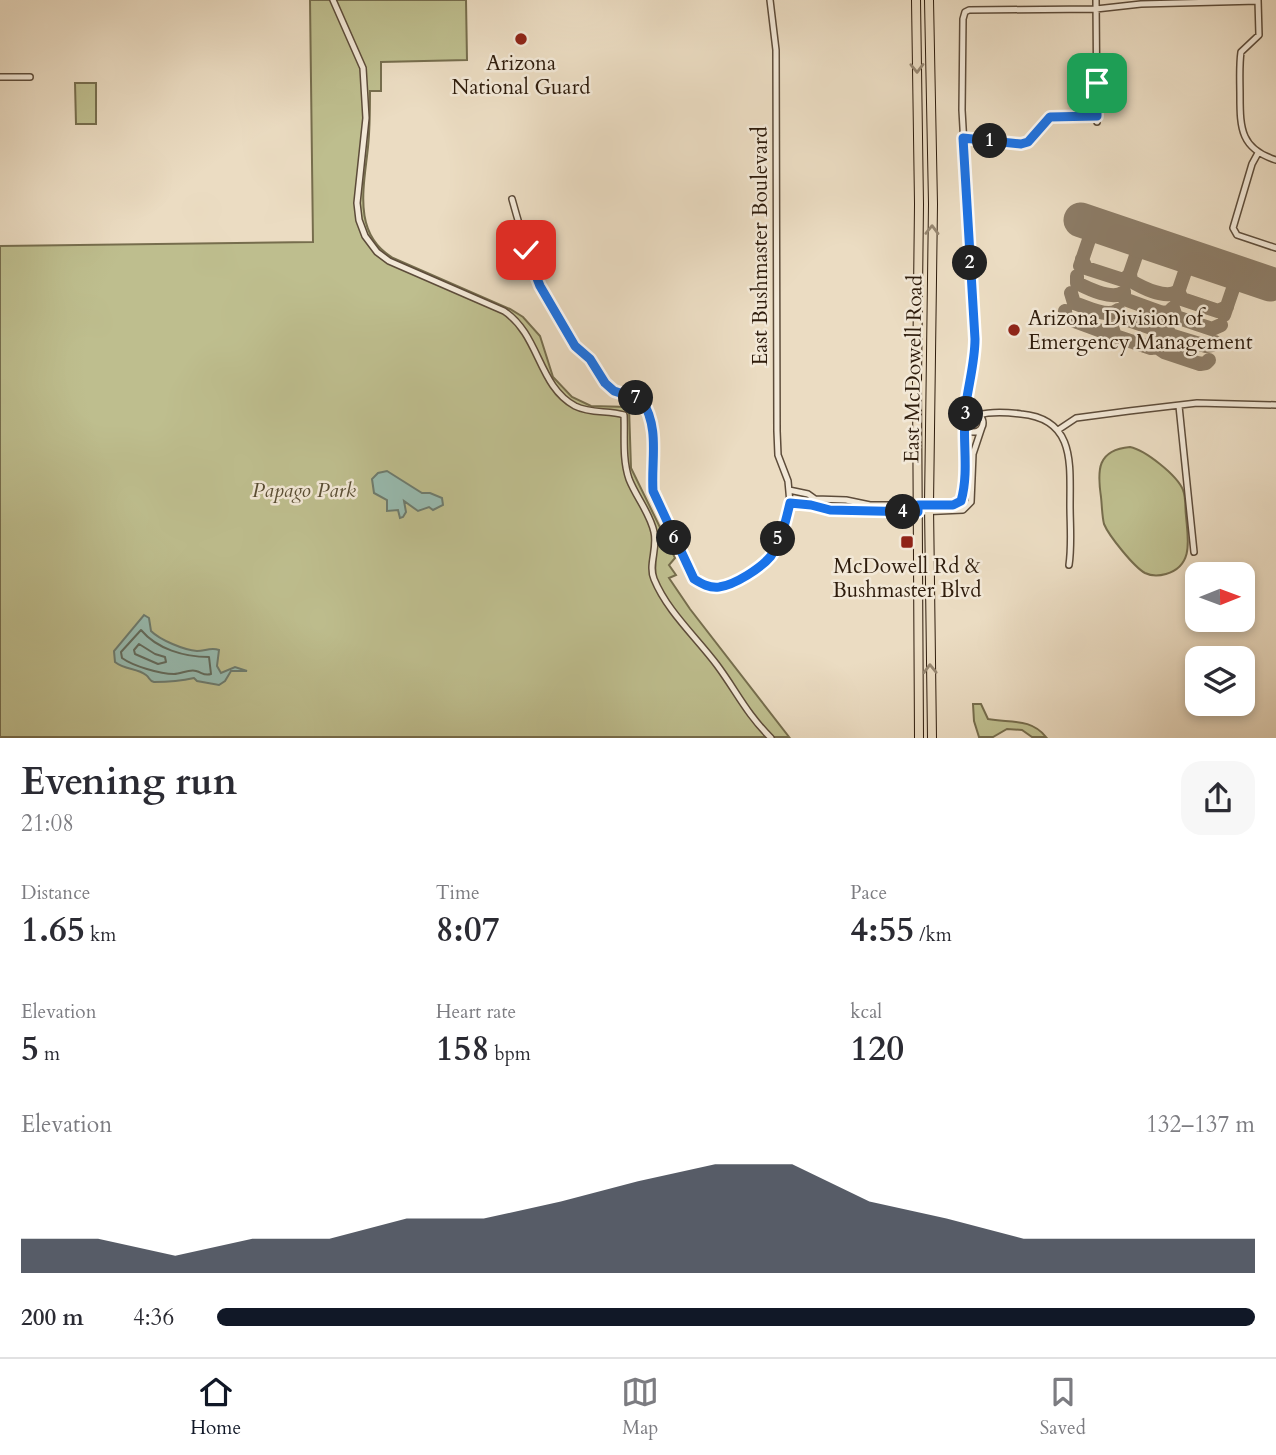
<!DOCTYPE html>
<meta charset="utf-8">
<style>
body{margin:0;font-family:Cardo,serif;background:#f7f7f7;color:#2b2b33;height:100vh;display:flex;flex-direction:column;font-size:26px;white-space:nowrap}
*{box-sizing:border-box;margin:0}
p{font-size:23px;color:#7c7c81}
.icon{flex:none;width:38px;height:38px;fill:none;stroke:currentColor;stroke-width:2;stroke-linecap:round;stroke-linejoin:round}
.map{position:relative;height:738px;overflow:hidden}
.drawer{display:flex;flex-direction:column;background:#fff;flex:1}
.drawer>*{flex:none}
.needle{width:46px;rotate:89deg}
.tools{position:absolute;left:1185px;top:562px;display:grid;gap:14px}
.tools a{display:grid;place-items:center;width:70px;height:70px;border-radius:14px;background:#fff;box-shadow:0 4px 10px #0003;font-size:35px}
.pin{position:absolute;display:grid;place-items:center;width:60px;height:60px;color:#fff;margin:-30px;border-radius:14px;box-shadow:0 4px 10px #0006}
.km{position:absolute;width:35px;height:35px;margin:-18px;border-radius:50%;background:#222;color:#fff;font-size:19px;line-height:35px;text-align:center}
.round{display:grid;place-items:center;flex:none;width:74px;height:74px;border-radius:21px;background:#f7f7f7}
.headline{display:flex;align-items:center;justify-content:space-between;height:119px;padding:0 21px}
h1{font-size:38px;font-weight:600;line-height:52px}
.figures{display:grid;grid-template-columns:repeat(3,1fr);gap:10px;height:119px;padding:7px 21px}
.figures div{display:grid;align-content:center}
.figures b{font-size:35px;font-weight:600}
.figures small{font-size:19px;font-weight:400}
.figures p{font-size:19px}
.chart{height:196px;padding:14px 21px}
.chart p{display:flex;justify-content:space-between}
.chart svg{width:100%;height:126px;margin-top:7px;fill:#111827;opacity:.7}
ul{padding:0 21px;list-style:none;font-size:23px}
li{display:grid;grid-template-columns:112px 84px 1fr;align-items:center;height:52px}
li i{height:18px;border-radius:9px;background:#111827}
.tabs{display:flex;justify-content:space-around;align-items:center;height:98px;border-top:2px solid #e1e1e2;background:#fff;font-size:19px;color:#7c7c81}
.tabs a{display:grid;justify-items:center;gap:4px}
.tabs .active{color:#111827}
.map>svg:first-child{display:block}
.green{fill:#bebe8e;stroke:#766d4d;stroke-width:2}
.water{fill:#98bcb1;stroke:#6e7c6f;stroke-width:2}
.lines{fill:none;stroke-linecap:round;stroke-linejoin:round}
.shore{stroke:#636c5e;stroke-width:2}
.taxiway{stroke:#8c7c67;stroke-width:14}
.runway{stroke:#8c7c67;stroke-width:35}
.street-casing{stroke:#5d4c3a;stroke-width:8}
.primary-casing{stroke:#2e1c0c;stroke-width:10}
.street{stroke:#f2e8d7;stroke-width:5}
.primary{stroke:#ebdcc2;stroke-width:8}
.oneway{stroke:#968670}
.route-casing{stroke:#fff;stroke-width:14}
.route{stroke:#1a73e8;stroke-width:9}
.poi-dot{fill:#8f2418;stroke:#f2e8d7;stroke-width:2.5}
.labels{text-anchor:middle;stroke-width:5;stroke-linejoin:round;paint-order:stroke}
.poi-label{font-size:21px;fill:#2e1c0c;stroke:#f2e8d7}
.street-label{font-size:21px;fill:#2e1c0c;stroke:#f2e8d7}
.park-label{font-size:21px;font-style:italic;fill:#594d33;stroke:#f2e8d7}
</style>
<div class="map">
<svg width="1276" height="738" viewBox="0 0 1276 738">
<rect width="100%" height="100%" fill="#ebdcc2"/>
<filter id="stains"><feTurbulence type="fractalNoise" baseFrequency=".00286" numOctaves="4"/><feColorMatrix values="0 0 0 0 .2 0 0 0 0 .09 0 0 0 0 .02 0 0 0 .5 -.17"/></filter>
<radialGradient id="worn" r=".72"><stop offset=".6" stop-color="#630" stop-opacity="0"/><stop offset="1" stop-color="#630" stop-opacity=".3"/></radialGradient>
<!-- green -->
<path class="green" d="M310 0H466L467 60 381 62V91H370C370 110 370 128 368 147 364 187 352 234 393 258L510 309 523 317 540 336 553 377 572 397 591 406 629 407 631 468 675 558 669 565 676 575 669 578 690 609 789 737H0V246L313 242Z
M75 83H96V124H76Z
M1130 447C1145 450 1177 475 1183 490 1186 497 1185 508 1186 516 1188 539 1194 566 1166 574 1159 576 1151 576 1145 573 1134 567 1109 536 1104 524 1102 516 1102 506 1101 497 1097 470 1097 450 1130 447Z
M973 704H981L988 719C1010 723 1031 718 1046 737H1032L1022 730 1007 729 993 737H979L974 721Z"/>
<!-- water -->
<path class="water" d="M387 471 422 493H430L442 498 443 505 433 510 429 507 418 511 404 501 406 512 403 517 400 518 398 510 387 511V500L374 493 372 479 378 473Z
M144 615 149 618 151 631C160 640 184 650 197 651 205 651 211 647 219 650L217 666 221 673 235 667 247 671H231L225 681 219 685 197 681 194 678C181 681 167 682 154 682 149 681 150 678 146 675 137 668 125 670 115 662L114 651Z"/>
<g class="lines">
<!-- shore -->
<path class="shore" d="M141 630C157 649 184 657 209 657L211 674C204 676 203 673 196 671 189 669 181 674 174 674 160 674 133 666 122 658L121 652Z
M139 644 155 654 165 657 166 662 158 664 135 654 134 650Z"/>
<!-- taxiway -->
<path class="taxiway" d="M1082 259 1086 268 1120 279H1125L1130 274 1131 281C1143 288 1167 300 1178 291L1182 299 1218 311 1227 307
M1080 266 1094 225
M1077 276V283C1089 289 1113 301 1124 292V298L1127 300 1163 313 1169 312 1173 308 1176 317 1212 329 1221 325
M1127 282 1141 241
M1071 293 1074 303C1087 307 1108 319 1118 310L1122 318 1157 330H1163L1166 326 1170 335 1206 346 1212 345 1215 342
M1176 298 1190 257
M1065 311 1066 318 1104 332 1112 327 1115 336 1151 348 1157 347 1161 343V350L1164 352 1200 364 1206 363 1209 360
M1224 315 1238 274"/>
<!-- runway -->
<path class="runway" d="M1081 220 1270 284"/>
<!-- street casing -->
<g class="street-casing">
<path id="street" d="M333 0 363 68 366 118 357 203 359 220 365 236 377 252 389 261 504 311C540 335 538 386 575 406 591 414 608 410 624 415 625 436 622 458 629 479 636 497 650 513 654 532 658 548 648 565 654 579 667 611 696 637 717 665 737 692 746 713 771 738
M1096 0 1097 122
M1258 0 1259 35 1241 52C1239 66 1240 81 1240 96 1240 129 1241 149 1276 160
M0 77H30
M963 138 1021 144 1028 142 1050 117 1097 116
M1258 153 1252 164 1233 228 1237 235 1276 248
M512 199C526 250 541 298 572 342 577 349 586 354 591 361 596 368 600 377 606 383 617 396 639 393 647 406 661 432 650 463 653 491L694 579 705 586 719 587 730 584 758 567 772 554 790 503 788 481 778 455 777 431 776 50 770 0
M1179 406 1194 552
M965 423a9 9 0 1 1 18 0a9 9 0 1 1-18 0Z
M978 415C992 411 1006 412 1021 414 1075 419 1070 463 1070 505 1070 525 1072 545 1069 565
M966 420C965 393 975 367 975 339L962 110 963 19 965 12 969 10 1096 9 1141 4 1258 1
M1058 430 1076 418 1129 411 1197 403 1276 405
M789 490 808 494 815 499 846 500 870 505H953L961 501 963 494 966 424
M790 503 811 504 829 510 918 512 963 510 971 502 973 454 982 427"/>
</g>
<!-- primary casing -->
<g class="primary-casing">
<path id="primary" d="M916 0 919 204 917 382 919 738
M929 0 933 204 929 505 932 738"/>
</g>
<!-- street -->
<use href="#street" class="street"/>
<!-- primary -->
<use href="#primary" class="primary"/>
</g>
<!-- one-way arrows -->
<defs><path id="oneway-chevron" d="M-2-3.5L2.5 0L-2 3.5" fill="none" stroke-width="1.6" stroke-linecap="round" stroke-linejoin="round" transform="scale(1.75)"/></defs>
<g class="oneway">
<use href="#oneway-chevron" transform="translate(917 68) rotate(89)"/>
<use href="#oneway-chevron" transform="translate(932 230) rotate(-89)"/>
<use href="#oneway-chevron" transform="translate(930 669) rotate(-91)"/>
</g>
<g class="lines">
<!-- route casing -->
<g class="route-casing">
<path id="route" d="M526 250 540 286 575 346 590 359 605 383 614 391 642 400C660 429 651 459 653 491L694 579C702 584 709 588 719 587 735 585 761 568 771 556 781 542 786 520 790 503L811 505 830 510 918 512V505H953L961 501C970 470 961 435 966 404 969 382 975 361 975 339L963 138 1021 144 1028 142 1050 117 1097 116V83"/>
</g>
<!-- route -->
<use href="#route" class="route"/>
</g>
<!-- markers -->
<g class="poi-dot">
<circle cx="521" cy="39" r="7"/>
<circle cx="1014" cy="330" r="7"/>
<rect x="900" y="535" width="14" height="14" rx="3.5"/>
</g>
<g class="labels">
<!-- poi labels -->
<g class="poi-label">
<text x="521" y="70">Arizona<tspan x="521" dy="24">National Guard</tspan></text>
<text x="1028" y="325" text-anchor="start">Arizona Division of<tspan x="1028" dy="24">Emergency Management</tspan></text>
<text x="907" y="573">McDowell Rd &amp;<tspan x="907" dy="24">Bushmaster Blvd</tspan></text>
</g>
<!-- street labels -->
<g class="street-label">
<text transform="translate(760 246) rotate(-90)" y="7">East Bushmaster Boulevard</text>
<text transform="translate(913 369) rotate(-89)" y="7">East McDowell Road</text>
</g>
<!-- park labels -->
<g class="park-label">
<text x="304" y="497">Papago Park</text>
</g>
</g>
<rect width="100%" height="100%" filter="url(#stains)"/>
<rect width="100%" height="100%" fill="url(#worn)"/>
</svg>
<div class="tools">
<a><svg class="needle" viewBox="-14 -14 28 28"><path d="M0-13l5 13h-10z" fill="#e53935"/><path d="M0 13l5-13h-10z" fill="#7c7c81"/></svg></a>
<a><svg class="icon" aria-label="layers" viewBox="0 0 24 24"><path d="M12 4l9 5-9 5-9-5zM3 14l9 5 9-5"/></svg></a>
</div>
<div class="pin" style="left:1097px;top:83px;background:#1e9e55"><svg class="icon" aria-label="arrive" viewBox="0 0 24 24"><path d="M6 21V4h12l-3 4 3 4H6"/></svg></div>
<div class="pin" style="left:526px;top:250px;background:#d93025"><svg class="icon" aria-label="check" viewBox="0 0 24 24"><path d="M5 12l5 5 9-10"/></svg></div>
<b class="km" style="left:990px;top:141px">1</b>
<b class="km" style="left:970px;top:263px">2</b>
<b class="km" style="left:966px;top:414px">3</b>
<b class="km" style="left:903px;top:512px">4</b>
<b class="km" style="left:778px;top:539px">5</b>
<b class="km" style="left:674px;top:538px">6</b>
<b class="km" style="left:636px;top:398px">7</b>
</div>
<section class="drawer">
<div class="headline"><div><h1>Evening run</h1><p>21:08</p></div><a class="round"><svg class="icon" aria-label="share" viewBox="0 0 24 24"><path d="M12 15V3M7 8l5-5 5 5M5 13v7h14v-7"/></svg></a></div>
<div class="figures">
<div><p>Distance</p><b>1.65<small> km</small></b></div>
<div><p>Time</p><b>8:07</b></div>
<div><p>Pace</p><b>4:55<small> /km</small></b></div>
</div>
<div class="figures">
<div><p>Elevation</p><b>5<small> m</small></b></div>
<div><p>Heart rate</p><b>158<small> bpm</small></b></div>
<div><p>kcal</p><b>120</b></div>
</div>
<div class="chart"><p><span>Elevation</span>132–137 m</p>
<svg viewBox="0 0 160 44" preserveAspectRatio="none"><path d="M0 44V32L10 32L20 38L30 32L40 32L50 25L60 25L70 19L80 12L90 6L100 6L110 19L120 25L130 32L140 32L150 32L160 32V44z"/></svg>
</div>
<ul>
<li><b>200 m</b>4:36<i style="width:100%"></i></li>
</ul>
</section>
<nav class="tabs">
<a class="active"><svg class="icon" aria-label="home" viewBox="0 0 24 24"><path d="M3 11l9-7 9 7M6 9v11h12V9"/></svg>Home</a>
<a><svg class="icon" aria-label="map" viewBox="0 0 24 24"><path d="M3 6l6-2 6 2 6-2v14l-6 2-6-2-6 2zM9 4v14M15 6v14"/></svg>Map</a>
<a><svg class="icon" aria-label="saved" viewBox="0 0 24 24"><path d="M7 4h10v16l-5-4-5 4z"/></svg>Saved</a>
</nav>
